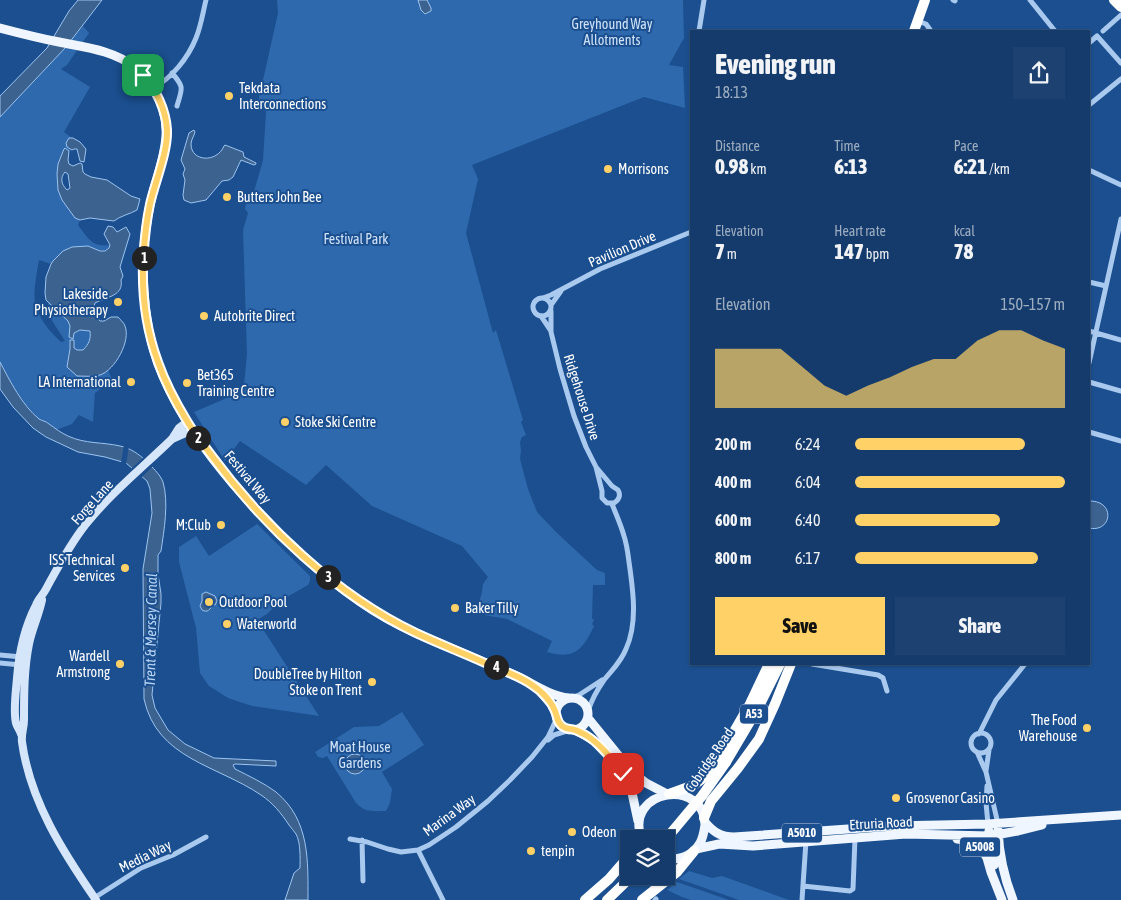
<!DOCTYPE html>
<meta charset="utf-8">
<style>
body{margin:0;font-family:"Asap Condensed",sans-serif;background:#1d4271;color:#f1f3f6;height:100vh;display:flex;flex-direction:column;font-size:19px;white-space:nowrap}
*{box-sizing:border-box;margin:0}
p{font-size:16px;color:#9dadc1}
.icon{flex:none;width:28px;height:28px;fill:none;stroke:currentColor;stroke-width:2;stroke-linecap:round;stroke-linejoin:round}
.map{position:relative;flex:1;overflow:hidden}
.panel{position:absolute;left:690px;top:30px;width:400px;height:635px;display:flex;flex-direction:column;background:#143b6b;border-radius:0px;box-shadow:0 1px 4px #0004,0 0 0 1px #33557e}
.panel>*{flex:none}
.fabs{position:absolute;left:620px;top:830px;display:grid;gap:10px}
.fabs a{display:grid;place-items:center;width:55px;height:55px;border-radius:0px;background:#143b6b;box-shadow:0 1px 4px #0004,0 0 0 1px #33557e;font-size:25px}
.pin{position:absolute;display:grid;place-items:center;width:42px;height:42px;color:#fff;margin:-21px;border-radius:10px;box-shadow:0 2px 8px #0006}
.km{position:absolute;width:25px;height:25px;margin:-12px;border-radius:50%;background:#222;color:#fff;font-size:14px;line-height:25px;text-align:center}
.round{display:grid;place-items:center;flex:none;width:52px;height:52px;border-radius:0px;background:#1d4271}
.headline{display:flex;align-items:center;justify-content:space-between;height:85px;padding:0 25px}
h1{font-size:28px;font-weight:800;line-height:38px}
.stats{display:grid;grid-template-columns:repeat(3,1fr);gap:8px;height:85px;padding:5px 25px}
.stats div{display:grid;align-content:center}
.stats b{font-size:21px;font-weight:800}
.stats small{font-size:14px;font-weight:400}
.stats p{font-size:14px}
.chart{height:140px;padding:10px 25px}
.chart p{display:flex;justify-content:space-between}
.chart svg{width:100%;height:90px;margin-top:5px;fill:#ffd166;opacity:.7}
.action{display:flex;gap:10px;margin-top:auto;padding:10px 25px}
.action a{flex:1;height:58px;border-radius:0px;background:#ffd166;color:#111;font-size:20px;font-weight:800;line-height:58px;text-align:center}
.action a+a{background:#1d4271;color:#f1f3f6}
ul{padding:0 25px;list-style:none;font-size:16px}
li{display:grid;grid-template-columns:80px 60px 1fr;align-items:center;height:38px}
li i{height:12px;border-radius:6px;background:#ffd166}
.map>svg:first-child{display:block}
.green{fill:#2e69ad}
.water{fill:#3c6290;stroke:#9cc4f0;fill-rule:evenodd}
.pier{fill:#1b4f8f}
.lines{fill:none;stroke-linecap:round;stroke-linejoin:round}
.street{stroke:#a9c9ee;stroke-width:5}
.secondary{stroke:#d6e6fa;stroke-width:8}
.primary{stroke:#f0f6ff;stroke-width:9}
.highway{stroke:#fff;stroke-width:10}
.highway-bridge{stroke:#fff;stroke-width:10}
.route-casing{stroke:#fff;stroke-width:10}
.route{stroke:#ffd166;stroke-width:6}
.poi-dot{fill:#ffd166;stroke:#1b4f8f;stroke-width:2}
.labels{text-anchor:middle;stroke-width:4;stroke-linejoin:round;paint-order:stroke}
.shield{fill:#1b4f8f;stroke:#bbcadd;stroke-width:1}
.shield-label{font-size:12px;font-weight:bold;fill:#fff}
.park-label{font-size:14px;fill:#cfe3fa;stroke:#1b4f8f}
.poi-label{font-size:14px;fill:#fff;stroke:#1b4f8f;text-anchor:start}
.street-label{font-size:14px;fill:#fff;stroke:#1b4f8f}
.water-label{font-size:15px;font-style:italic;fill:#b5d3f5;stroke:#1b4f8f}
</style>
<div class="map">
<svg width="1121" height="900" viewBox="0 0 1121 900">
<rect width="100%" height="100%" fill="#1b4f8f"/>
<!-- green -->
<path class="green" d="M277 0H683L684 38 669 65 683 67 685 108 644 97 472 165 478 179 466 233 493 333 496 330 523 420 521 422 526 435 522 437 520 442 521 451 520 459 528 489 537 512 556 532 597 570 605 573V585H593L592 618 594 620 592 624 594 626C583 650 574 660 547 652L552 641 507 619 484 615 477 610 482 592 483 584 488 577 462 546 372 506 326 465 306 485 240 441 225 461 194 412 243 391 241 388 244 385 247 354 243 230 248 213 245 209 246 202 253 195 263 160 266 112 258 102 278 13Z
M83 26 89 33 67 65 61 69 90 87 64 132 72 138H69L67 147 72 150 69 151 65 148C54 167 54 190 68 208 72 213 74 217 80 220L78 225C89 239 91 247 110 245 105 255 96 249 88 246L53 261 51 264 39 260C37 272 32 296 36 307 40 320 51 333 61 342L65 341 49 316 48 302 68 321 74 333 80 330H90C91 339 89 344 83 350H77L74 348 70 340V349L77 376 100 375 108 370 111 377 110 385H106L95 393 93 422 79 415 72 424 56 430 48 423 39 419 26 405 12 385 0 362V117L66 47Z
M257 524 310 576V581L308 585 280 601 267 614 257 620 319 716 252 706 228 698 209 686 200 673 196 628 179 562V547L196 536 209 556Z
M402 712 424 745 382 772 392 789 390 803 386 811C372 811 366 813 356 803L327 756 323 758 318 757 315 752 354 727 379 726Z
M689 871 712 878 722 876 789 900H739L679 879Z
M677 882 729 900H691L682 897 667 890Z"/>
<!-- water -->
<path class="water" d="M78 0H102L66 47 0 117V96L47 48 69 11Z
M418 0H427L431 8V11L425 14 421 10Z
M194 130 195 132C194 136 191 140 191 144 191 162 217 163 224 146L225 145 243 152 244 157 256 163V164L254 165 241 160 233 177 229 180 222 181 206 200 191 203 184 200 183 195 185 180 183 174 185 169 181 160 189 133Z
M69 138H73L80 142 86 149 84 162 80 161 77 149H74L72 150 67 147 66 143Z
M65 148 69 151 68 160 69 164 73 166 80 163 82 164 83 172 85 174 91 177 107 180 131 196 140 199 137 210C130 214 120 216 114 221L90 218 80 220 75 218 62 200 58 190 57 174 58 164 64 149ZM65 172 68 174 70 188 67 190C61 184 60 178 65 172Z
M108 226 113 227 117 232 126 227 130 234 120 267 123 276 121 280C124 296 106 297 95 303 92 310 95 315 100 321H104L111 317H118C120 320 124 322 125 326 131 341 115 370 100 375 93 377 84 376 77 376L67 367 70 349V340H74V348L77 350H83C89 344 91 339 90 331L80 330 74 333 73 339 69 337 70 326 68 321 46 300 45 293 46 277 51 264 53 261 63 251 72 247 88 246 100 251H105L109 248 110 245 104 234Z
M0 362C10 381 22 405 39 419 42 421 46 421 49 424 55 428 61 433 68 436 85 444 103 442 120 446 130 448 139 454 146 461 152 467 160 474 163 482 169 502 164 531 161 551L158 555V574L161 594V603L152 695 155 708 168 730 185 744 214 758 276 761V766L235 764 233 765 235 769C249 776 264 783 276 792 310 820 308 861 308 900H285L294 873 300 868C300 859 301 843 296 834 294 831 291 828 289 825 281 813 273 803 261 795 217 765 157 759 144 699L143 569 152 513 150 489 147 481 126 463 105 457 78 452 46 437 33 428 13 407 0 389Z
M1092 501C1116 503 1111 533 1089 528V502Z
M206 592 215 596 217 601 215 605 212 604C211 610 207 613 202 610L200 606 202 601V594Z
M345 764a10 10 0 1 1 20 0a10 10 0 1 1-20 0Z"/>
<!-- pier -->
<path class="pier" d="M124 444 129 446 126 465 121 463Z
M145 456 154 465 141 478 131 469Z"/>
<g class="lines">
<!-- street -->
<path class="street" d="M953 0 955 1
M1030 0 1055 31
M917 21 926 24 931 31
M699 31 704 0
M1103 31 1121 15
M1089 43 1097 36 1121 63
M172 73C185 88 182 88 177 106
M153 88C172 78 188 58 196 38 201 26 203 12 206 0
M1089 105 1121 79
M1089 170 1121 185
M1089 282 1106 286
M533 307a9 9 0 1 1 18 0a9 9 0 1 1-18 0Z
M543 298 551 295 600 269 691 232
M551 305 561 291
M551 311V332L560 369 574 416 586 447 596 467 612 486 618 490C621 495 619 500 614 503H607L602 498V491L596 467
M541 316 551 331
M1089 331 1121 340
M1089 363 1121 219
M1089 382 1121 391
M1089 432 1121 441
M0 655 22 657
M0 663 21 665
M812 664 878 675 883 678 887 691
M571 698 579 695 602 680
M588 711C592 699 597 690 604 680 612 670 621 662 626 649 638 623 633 590 629 562 628 554 627 545 624 536 621 525 616 514 612 504
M971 743a10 10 0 1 1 20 0a10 10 0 1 1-20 0Z
M979 734 996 700 1025 664
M548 740 554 735 570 730
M977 752 986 772 998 824
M986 771 989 750
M987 786 986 803 988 824
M350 839 367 842 388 849 401 852 418 850 429 845 456 827 488 801 510 780 532 757 548 737 557 718
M362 840 363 881
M418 850 443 900
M803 886 850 891 853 889 855 838
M94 898 141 868 173 855 206 837
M655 900 656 899
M802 900 806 841"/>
<!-- secondary -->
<path class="secondary" d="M172 439 192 430
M42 600C39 615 32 629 29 644 24 669 24 694 24 720 24 728 21 734 22 742 30 801 63 852 96 900
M21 734C20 730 17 727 16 723 13 711 16 691 17 678 19 652 24 628 36 605 38 599 43 595 46 589 58 567 70 544 86 524 111 493 143 467 172 439L179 428 187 422"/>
<!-- primary -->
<path class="primary" d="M0 28C19 33 39 38 59 42 83 47 114 50 134 67 142 73 148 81 154 90 179 130 159 164 150 205 144 233 142 262 144 290 145 314 150 341 158 364 184 432 236 491 287 541 317 569 349 597 386 618 418 636 452 648 486 663 498 668 511 673 523 679 538 687 552 696 569 698
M539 690 551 704 556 714
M556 714a16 16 0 1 1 32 0a16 16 0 1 1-32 0Z
M588 718 631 771 646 783 667 794
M576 730 593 740 614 762 623 774 631 788 638 821
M705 822C713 832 721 837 734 837L891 826 988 824 1121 815
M998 830C999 854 1004 877 1013 900
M989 831 994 865
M641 838C625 788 705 778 705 825 704 832 703 838 700 843 693 855 680 860 666 859
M957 839 967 840 981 848 987 858 991 872 1002 900
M696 849 719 844 753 846 906 834 990 836 1018 831 1042 825"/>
<!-- highway -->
<path class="highway" d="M1114 0 1121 7
M914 31 925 0
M726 762 758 708 780 664
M669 794 694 785 702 779 707 774 717 761 750 704 769 664
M704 818 711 801 738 768 759 739 775 704 791 664
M637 839 639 832
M585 900 609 879 629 856
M607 900 632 876
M642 900 677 872 694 851"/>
<!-- highway-bridge -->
<path class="highway-bridge" d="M666 839 702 796 726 762"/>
</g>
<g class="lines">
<!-- route casing -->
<g class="route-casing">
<path id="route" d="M143 75C156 89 166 110 167 130 168 152 155 182 150 204 146 223 144 244 143 264 142 296 147 332 158 362 165 382 176 403 187 421 194 433 203 444 212 456 264 526 336 595 416 633 442 645 468 655 494 667 507 672 521 677 532 685 542 691 553 703 556 714 558 719 557 722 562 726 567 730 570 728 575 730 576 730 583 734 584 734 600 743 612 759 623 774"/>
</g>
<!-- route -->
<use href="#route" class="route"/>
</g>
<!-- markers -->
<g class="poi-dot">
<circle cx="229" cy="96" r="5"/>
<circle cx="608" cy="169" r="5"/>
<circle cx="227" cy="197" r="5"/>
<circle cx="118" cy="302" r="5"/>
<circle cx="204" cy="316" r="5"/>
<circle cx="131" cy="382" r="5"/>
<circle cx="187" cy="383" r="5"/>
<circle cx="285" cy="422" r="5"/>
<circle cx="221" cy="525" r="5"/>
<circle cx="125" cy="568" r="5"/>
<circle cx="209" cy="602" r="5"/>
<circle cx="455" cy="608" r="5"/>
<circle cx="227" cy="624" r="5"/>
<circle cx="120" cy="664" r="5"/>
<circle cx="372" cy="682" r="5"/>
<circle cx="1087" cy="728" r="5"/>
<circle cx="896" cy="798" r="5"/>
<circle cx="572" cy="832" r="5"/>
<circle cx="531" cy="851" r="5"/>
</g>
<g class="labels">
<!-- shield labels -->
<g class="shield">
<rect x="740" y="704.5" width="28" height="19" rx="4"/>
<rect x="782" y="823.5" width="40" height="19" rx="4"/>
<rect x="960" y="837.5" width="40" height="19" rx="4"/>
</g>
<g class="shield-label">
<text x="754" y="718">A53</text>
<text x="802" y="837">A5010</text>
<text x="980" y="851">A5008</text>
</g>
<!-- park labels -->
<g class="park-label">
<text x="612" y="29">Greyhound Way<tspan x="612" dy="16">Allotments</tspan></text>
<text x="356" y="244">Festival Park</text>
<text x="360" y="752">Moat House<tspan x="360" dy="16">Gardens</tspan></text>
</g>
<!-- poi labels -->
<g class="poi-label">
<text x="239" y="93">Tekdata<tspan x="239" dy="16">Interconnections</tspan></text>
<text x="618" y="174">Morrisons</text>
<text x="237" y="202">Butters John Bee</text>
<text x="108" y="299" text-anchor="end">Lakeside<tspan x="108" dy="16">Physiotherapy</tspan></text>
<text x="214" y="321">Autobrite Direct</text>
<text x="197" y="380">Bet365<tspan x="197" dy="16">Training Centre</tspan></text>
<text x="121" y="387" text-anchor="end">LA International</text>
<text x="295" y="427">Stoke Ski Centre</text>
<text x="211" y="530" text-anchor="end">M:Club</text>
<text x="115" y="565" text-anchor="end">ISS Technical<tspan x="115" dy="16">Services</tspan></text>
<text x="219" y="607">Outdoor Pool</text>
<text x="465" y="613">Baker Tilly</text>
<text x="237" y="629">Waterworld</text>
<text x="110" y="661" text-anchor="end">Wardell<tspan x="110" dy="16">Armstrong</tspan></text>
<text x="362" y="679" text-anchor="end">DoubleTree by Hilton<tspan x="362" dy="16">Stoke on Trent</tspan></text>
<text x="1077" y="725" text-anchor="end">The Food<tspan x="1077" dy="16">Warehouse</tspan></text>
<text x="906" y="803">Grosvenor Casino</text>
<text x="582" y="837">Odeon</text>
<text x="541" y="856">tenpin</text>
</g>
<!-- street labels -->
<g class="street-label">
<text transform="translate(622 249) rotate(-23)" y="5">Pavilion Drive</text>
<text transform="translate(582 397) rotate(72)" y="5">Ridgehouse Drive</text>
<text transform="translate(248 477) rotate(50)" y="5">Festival Way</text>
<text transform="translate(92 502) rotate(-48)" y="5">Forge Lane</text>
<text transform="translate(709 760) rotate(-56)" y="5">Cobridge Road</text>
<text transform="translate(449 815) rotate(-36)" y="5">Marina Way</text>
<text transform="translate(881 823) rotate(-3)" y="5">Etruria Road</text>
<text transform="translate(145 856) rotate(-26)" y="5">Media Way</text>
</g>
<!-- water labels -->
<g class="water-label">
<text transform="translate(151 630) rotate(-89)" y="5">Trent &amp; Mersey Canal</text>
</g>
</g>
</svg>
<div class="fabs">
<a><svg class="icon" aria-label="layers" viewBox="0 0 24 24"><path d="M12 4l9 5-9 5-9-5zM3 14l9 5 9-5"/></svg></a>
</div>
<div class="pin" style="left:143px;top:75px;background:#1e9e55"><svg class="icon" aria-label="arrive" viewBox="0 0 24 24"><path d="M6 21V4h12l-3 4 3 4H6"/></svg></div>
<div class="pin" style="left:623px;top:774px;background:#d93025"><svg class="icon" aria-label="check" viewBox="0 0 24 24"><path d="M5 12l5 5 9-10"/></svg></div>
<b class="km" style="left:144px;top:258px">1</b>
<b class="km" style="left:198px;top:438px">2</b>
<b class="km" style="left:328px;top:577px">3</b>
<b class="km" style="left:496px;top:667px">4</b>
<section class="panel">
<div class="headline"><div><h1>Evening run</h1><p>18:13</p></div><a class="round"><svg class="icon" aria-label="share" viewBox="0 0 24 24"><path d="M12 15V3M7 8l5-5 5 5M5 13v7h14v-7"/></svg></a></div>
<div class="stats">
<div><p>Distance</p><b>0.98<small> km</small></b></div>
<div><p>Time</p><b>6:13</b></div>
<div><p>Pace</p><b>6:21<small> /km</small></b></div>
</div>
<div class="stats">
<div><p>Elevation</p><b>7<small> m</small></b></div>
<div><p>Heart rate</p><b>147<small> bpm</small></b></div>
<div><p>kcal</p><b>78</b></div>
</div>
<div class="chart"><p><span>Elevation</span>150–157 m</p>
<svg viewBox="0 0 160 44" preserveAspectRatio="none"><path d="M0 44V15L10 15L20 15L30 15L40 24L50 33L60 38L70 33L80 29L90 24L100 20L110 20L120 11L130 6L140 6L150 11L160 15V44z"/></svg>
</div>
<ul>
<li><b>200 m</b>6:24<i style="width:81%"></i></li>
<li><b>400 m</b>6:04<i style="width:100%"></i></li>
<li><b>600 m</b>6:40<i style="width:69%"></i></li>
<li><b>800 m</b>6:17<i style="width:87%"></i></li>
</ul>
<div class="action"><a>Save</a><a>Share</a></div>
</section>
</div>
